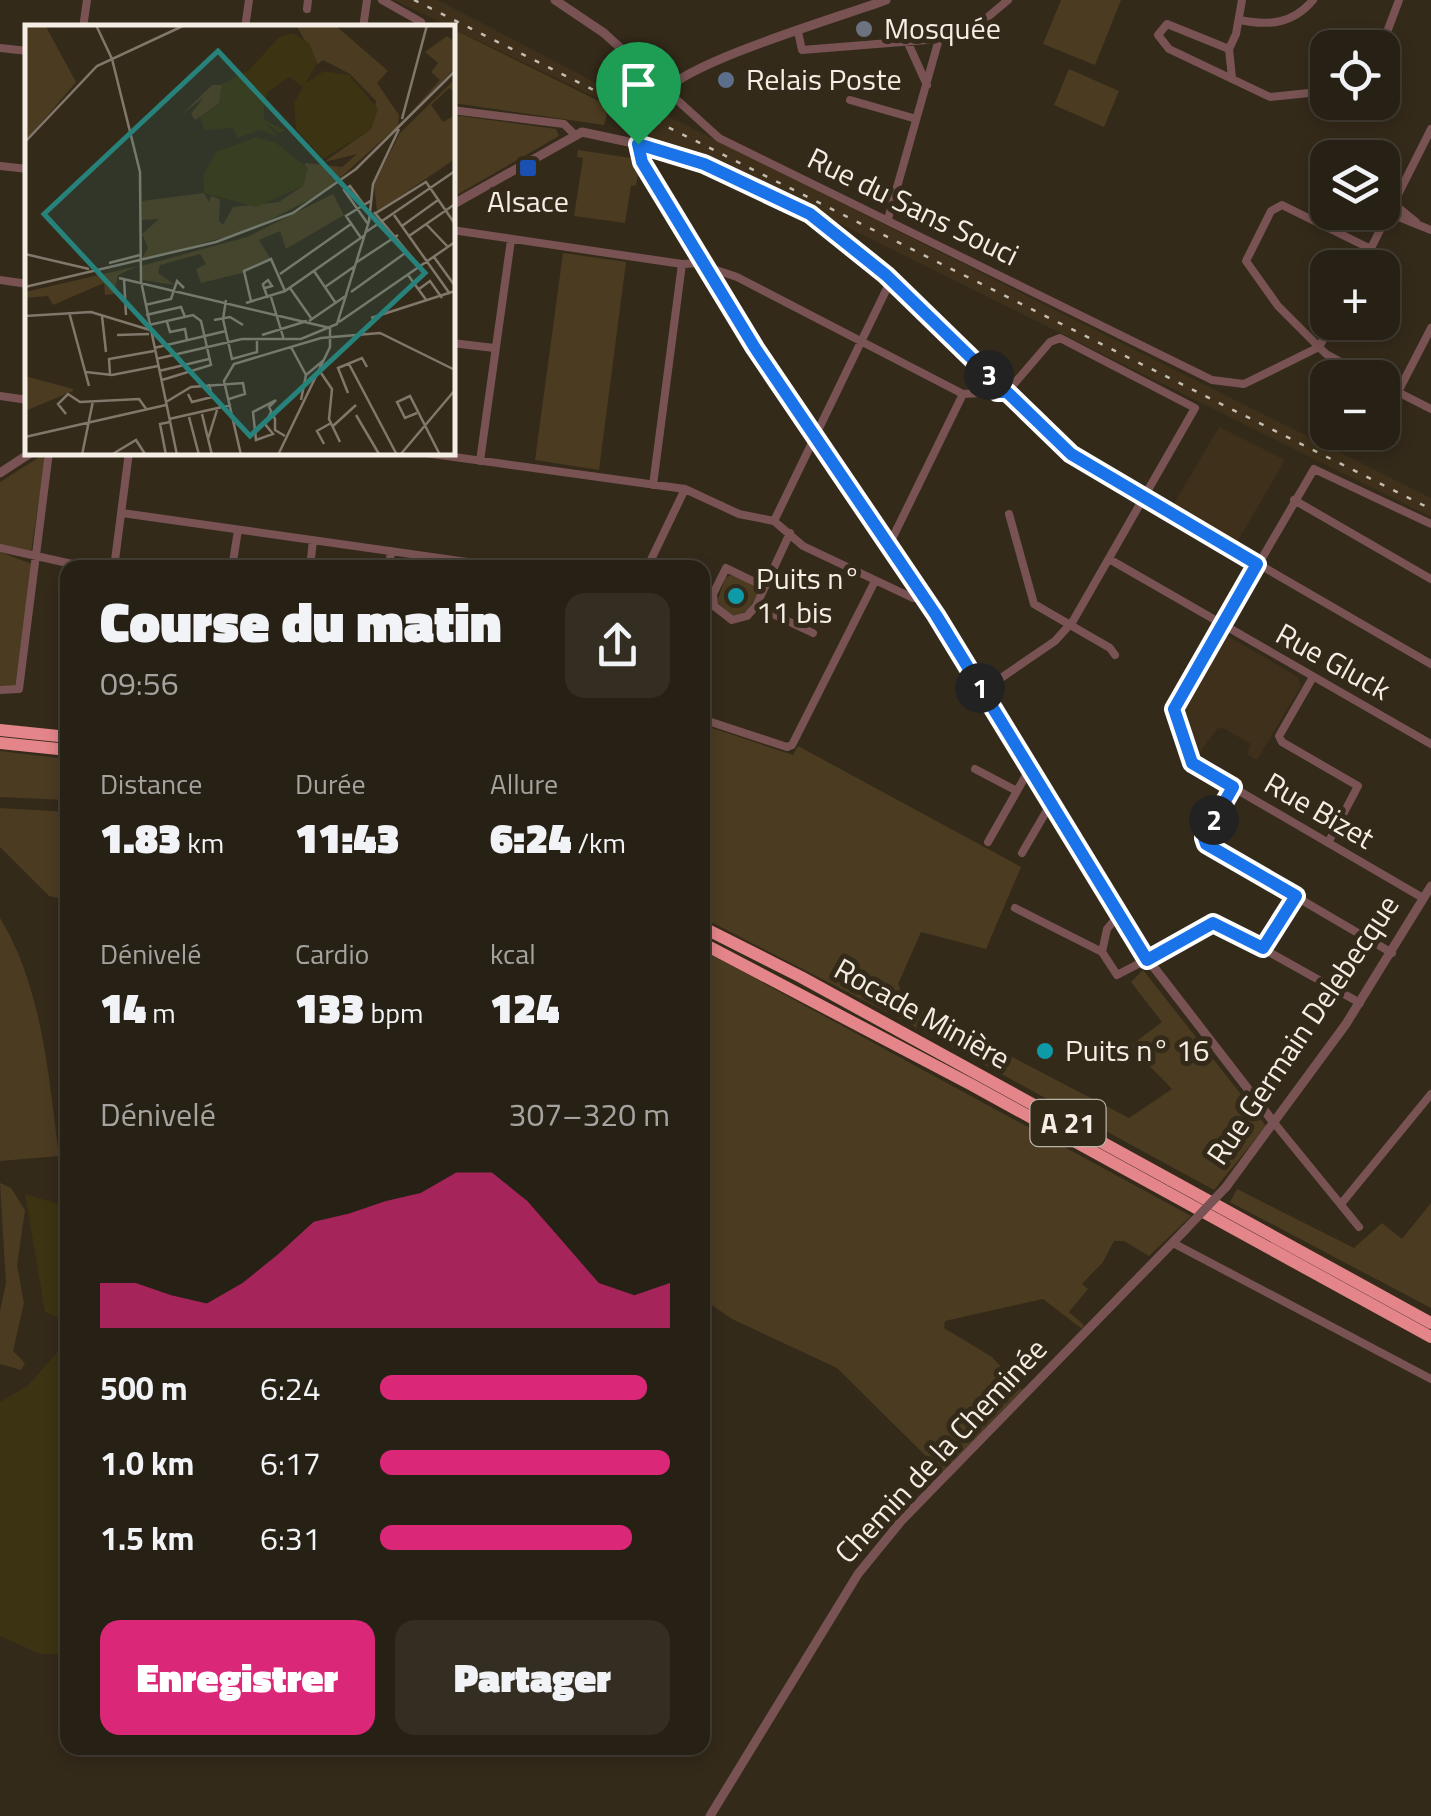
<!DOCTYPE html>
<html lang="fr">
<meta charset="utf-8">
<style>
body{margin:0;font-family:"Titillium Web",sans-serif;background:#332d22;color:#f1f3f6;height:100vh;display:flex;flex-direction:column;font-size:38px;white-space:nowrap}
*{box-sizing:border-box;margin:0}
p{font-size:32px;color:#a4a3a0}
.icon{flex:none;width:55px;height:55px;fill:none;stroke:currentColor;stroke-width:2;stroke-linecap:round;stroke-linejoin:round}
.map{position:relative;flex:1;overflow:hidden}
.sheet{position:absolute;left:60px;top:560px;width:650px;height:1195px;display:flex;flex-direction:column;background:#272014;border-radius:20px;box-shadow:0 5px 15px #0003,0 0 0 2px #433e34}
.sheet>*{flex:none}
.controls{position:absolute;left:1310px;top:30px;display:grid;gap:20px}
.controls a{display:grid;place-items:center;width:90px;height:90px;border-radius:20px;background:#272014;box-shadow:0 5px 15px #0003,0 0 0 2px #433e34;font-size:50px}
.pin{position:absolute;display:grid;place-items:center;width:85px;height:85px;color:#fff;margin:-102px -42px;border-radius:50% 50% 50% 0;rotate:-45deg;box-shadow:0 0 10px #0007}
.pin .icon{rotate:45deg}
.km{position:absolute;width:50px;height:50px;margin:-25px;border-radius:50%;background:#222;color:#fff;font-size:28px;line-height:50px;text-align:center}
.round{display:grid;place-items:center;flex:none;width:105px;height:105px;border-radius:20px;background:#332d22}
.overview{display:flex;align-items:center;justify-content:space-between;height:170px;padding:0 40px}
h1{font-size:55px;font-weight:800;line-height:75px}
.metrics{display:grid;grid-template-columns:repeat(3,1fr);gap:15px;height:170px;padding:10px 40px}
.metrics div{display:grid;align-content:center}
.metrics b{font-size:42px;font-weight:800}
.metrics small{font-size:28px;font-weight:400}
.metrics p{font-size:28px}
.chart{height:280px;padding:20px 40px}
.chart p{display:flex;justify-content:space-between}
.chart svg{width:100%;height:180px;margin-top:10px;fill:#db2777;opacity:.7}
.cta{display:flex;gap:20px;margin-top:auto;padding:20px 40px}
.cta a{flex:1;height:115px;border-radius:20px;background:#db2777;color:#fff;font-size:40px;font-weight:800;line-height:115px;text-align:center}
.cta a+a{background:#332d22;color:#f1f3f6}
ul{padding:0 40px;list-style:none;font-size:32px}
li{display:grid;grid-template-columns:160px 120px 1fr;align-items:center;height:75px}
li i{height:25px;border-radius:12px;background:#db2777}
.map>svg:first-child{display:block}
.built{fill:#3e301a}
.green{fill:#4b3b21}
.sand{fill:#3b3312}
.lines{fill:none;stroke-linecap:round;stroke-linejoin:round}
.minor{stroke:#795354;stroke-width:8}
.tertiary{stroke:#795354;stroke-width:9}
.motorway{stroke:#e38589;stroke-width:12}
.rail{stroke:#c4bdb1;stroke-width:2.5;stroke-dasharray:5 10;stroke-linecap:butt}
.tertiary-bridge{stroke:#795354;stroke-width:9}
.route-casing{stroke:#fff;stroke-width:20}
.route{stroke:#1a73e8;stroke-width:12}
.worship-dot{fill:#6b7280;stroke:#342a1a;stroke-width:4}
.service-dot{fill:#5c6f8a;stroke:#342a1a;stroke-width:4}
.transit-dot{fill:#1a4fb4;stroke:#342a1a;stroke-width:4}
.culture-dot{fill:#0f9aa8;stroke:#342a1a;stroke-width:4}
.labels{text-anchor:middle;stroke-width:10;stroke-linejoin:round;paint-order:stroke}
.shield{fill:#342a1a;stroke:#bbb3a7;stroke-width:2.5}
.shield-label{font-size:28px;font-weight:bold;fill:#f5eee4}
.poi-label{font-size:30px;fill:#f5eee4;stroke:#342a1a;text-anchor:start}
.street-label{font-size:30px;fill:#f5eee4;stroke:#342a1a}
.inset-road{fill:none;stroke:#81786b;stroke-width:2.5}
.view{fill:#26827a;fill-opacity:0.15;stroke:#26827a;stroke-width:5}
.inset-edge{fill:none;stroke:#f5eee4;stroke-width:5}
</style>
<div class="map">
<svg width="1431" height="1816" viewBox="0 0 1431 1816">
<rect width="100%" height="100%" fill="#342a1a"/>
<!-- built -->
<path class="built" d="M394 0H438L655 114 658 111 1431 498V517L750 179 649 145 651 124Z
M1219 427 1285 460 1236 544 1172 507Z
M1228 636 1298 677 1301 686 1257 760 1247 754 1251 744 1223 728 1217 729 1196 758 1179 710 1220 640Z"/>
<!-- green -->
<path class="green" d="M1061 0H1121L1095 65 1043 44Z
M453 29 609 106 604 125 453 103Z
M1069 69 1119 91 1104 127 1054 105Z
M453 115 556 129 559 136 453 197Z
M578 150 631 158 639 170 636 185 631 186 625 223 574 216 583 158 577 157Z
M563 253 626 262 599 470 535 460Z
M41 456 45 460 31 552 0 545V482Z
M0 552 32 564 15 686 0 687Z
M732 574 760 589C752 603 747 618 729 615L717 602 725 578Z
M703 725 793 755 798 746 1021 867 986 949 921 932 898 984 905 1001 1129 1118 1172 1089 1130 1046 1162 1022 1131 982 1143 970 1266 1126 1214 1190 906 1022 703 918Z
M0 751 67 759V800L0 797Z
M0 808 67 812V900L49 896 0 847Z
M0 918C42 986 49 1078 59 1156L0 1161Z
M703 950 1191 1216 1149 1256 1124 1241H1114L1103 1262 1082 1284 1088 1289 1069 1312 1084 1325 1082 1329 1043 1299 945 1321 944 1328 992 1357 1022 1390 942 1472 837 1368 732 1319 703 1299Z
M0 1183 11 1188 25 1210 17 1265 24 1303 13 1351 25 1363 21 1370 0 1364V1311L6 1283Z
M1237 1189 1354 1248 1382 1223 1402 1239 1431 1203V1308L1230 1202Z"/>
<!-- sand -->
<path class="sand" d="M25 1194 65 1206 67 1322 45 1312Z
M67 1342V1654H40L0 1636V1402L27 1386Z"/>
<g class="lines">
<!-- minor -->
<path class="minor" d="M382 0 421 22
M1242 0 1236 34 1229 49 1167 24 1158 35 1169 49 1270 97 1328 91
M307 9 308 0
M1240 20C1269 26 1293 24 1313 0
M83 28 87 0
M245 28 249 0
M363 28 367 0
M798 32 802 50 939 39 976 27 1008 0
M908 43 927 85
M0 48 28 51
M1381 48 1399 0
M1229 49 1232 78
M665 89 719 138 1212 380 1244 384 1319 347 1333 322
M850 100 913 118
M452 110 564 124 575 135
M638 144 704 163 810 214 886 275 996 382 997 392H1007L1077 459 1431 664
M0 166 28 169
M1394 204 1416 222
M1389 213 1431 230
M888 219 939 39
M452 230 682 264 703 263
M1361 268 1431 129
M708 272 716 270 737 277 963 394
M0 280 28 284
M452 343 494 348
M1370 378 1326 354 1278 306 1246 261 1271 211 1282 205 1371 249
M1382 384 1431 409
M1398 392 1431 328
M0 396 28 400
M418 452 685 489 739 514 774 521 803 546 913 598 924 596
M480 461 511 240
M653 485 682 264
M1294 500 1431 579
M122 513 510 568
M1009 514 1034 604 1110 648 1115 655
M774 521 891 280
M889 545 963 394 997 392
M0 548 90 568
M1109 559 1431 744
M114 568 129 452
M232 568 238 530
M310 568 313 540
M389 568 391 551
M647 568 685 489
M765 587 726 568 713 594 714 606 732 620 747 616 756 606 790 533
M756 606 813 633
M1313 677 1279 736 1282 742 1358 786 1328 843
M0 690 19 689 49 452
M982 691 1055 641 1073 621 1195 408 1060 338 1050 342 1007 392
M702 719 787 747 792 745 875 581
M975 769 1015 790
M1233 787 1204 838 1206 844 1392 953
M988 842 1029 770
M1022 853 1050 805
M1423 898 1191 763 1174 709 1314 469 1431 524
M1015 908 1102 952
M1117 917 1107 929 1102 952 1117 975 1217 923 1360 1003
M1263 948 1296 896
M1275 1124 1359 1227
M1341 1204 1431 1094
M1173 1243 1431 1379"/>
<!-- tertiary -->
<path class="tertiary" d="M555 0 604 33 665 89
M886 0C837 18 695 59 663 92 649 105 637 137 639 156L755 348 936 615 1122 926 1275 1124
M452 205 582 132 638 144
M0 473 32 452
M1226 1187 1346 1024 1431 886
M710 1816 858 1574 902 1520 1185 1230"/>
<!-- motorway -->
<path class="motorway" d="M0 730 68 737
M0 743 68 750
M702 927 801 977 1431 1323
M702 943 970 1084 1431 1337"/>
<!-- rail -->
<path class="rail" d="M414 0 1431 509"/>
<!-- tertiary-bridge -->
<path class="tertiary-bridge" d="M1185 1230 1226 1187"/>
</g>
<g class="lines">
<!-- route casing -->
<g class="route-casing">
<path id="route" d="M638 144 704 164 810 214 886 275 996 382 997 392H1007L1071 454 1257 564 1174 709 1192 763 1233 787 1204 838 1206 844 1296 896 1263 948 1213 923 1147 960 936 615 755 348 642 162Z"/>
</g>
<!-- route -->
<use href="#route" class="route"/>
</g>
<!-- markers -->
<circle class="worship-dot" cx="864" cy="29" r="10"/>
<circle class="service-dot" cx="726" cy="80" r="10"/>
<rect class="transit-dot" x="518" y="158" width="20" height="20" rx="5"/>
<g class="culture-dot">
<circle cx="736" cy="596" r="10"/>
<circle cx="1045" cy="1051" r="10"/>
</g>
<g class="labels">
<!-- shield labels -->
<rect class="shield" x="1030.5" y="1100" width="75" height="46" rx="8"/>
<g class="shield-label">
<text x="1068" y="1133">A 21</text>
</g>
<!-- poi labels -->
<g class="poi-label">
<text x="884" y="39">Mosquée</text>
<text x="746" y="90">Relais Poste</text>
<text x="528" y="212" text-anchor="middle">Alsace</text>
<text x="756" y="589">Puits n°<tspan x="756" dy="34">11 bis</tspan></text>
<text x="1065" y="1061">Puits n° 16</text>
</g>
<!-- street labels -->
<g class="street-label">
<text transform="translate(913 207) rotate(26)" y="10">Rue du Sans Souci</text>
<text transform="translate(1333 662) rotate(29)" y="10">Rue Gluck</text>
<text transform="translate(1319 811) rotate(30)" y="10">Rue Bizet</text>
<text transform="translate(922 1014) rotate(29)" y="10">Rocade Minière</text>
<text transform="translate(1303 1030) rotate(-56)" y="10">Rue Germain Delebecque</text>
<text transform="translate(941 1451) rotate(-47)" y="10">Chemin de la Cheminée</text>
</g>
</g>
<!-- overview -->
<g transform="translate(25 25)">
<rect width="430" height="430" fill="#342a1a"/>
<path d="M0 0H20L51 57 0 117ZM271 0H310L363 46 352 58 374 90 373 101 298 168 223 206 116 235 123 223 117 209 134 194 117 195V176L179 168 184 177 186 171 195 174 194 196 198 200 208 182 254 177 278 161 280 138 317 142 296 161 332 129 299 137 346 104 351 76 325 49 298 35 293 39ZM422 11 430 17V43L378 96 415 55 406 47 413 38 400 27ZM430 54V67L424 63 406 80 418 97 430 90V134L352 187 349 159 375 108ZM187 60H197L195 78 170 95 166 89 179 72 155 91ZM308 169 319 190 261 224 255 206 234 215 245 233 217 248 176 258 171 244 181 239 175 229 135 240 133 248 150 260 117 255 116 241 222 212ZM113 241 93 250 89 269 80 270 79 258 28 280 23 271 0 273V267ZM0 351 48 364V366L0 386Z" fill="#4b3b21"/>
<path d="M268 8 284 18 292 38 280 59 299 46 324 50 353 84 346 104 298 134 271 104 269 78 278 62 264 52 243 67 239 82V95L261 105 254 108 240 97 253 112 236 105 212 113 208 103 179 105 175 92 194 78 197 59 224 45 254 12ZM232 112 251 118 283 143 278 161 231 182 179 168 178 150 191 127Z" fill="#3b3312"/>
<path class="inset-road" d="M71 0 87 34 115 147 116 256 152 430M377 94 402 0M0 117 72 41 160 0M339 180 325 161 319 165 343 199M349 187 395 242M351 188 401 157 430 199M369 190 425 269M401 199 423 222M377 201 413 175M341 207 430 146M384 211 430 179M336 213 321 191 347 175M0 229 64 244M409 232 430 261M332 237 373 210M84 238 115 230M289 246 310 277M255 249 326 199M383 250 402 276M94 253 305 303M99 254 101 290M0 262 191 217 268 188 331 144 430 46M300 262 330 241M240 263 247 261 243 255 238 259V260L242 271 243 273M265 263 286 293M394 264 405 256 417 273M326 267 383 226M246 272 259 315M201 275 198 294 207 334 232 327V316M226 276 219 246 246 234 260 266M221 278 260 266 340 210M120 280 146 274 152 256 159 263M44 287 64 361M121 290 156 282 160 292M0 291 66 287 125 305M77 291 81 327M346 293 430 266M189 295 205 292 218 300M284 296 322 270M142 297 145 307 160 304 162 315M314 297 430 217M124 300 168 290 176 296 186 340 137 355M92 310 124 309M237 310 282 296M266 322 281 350M129 323 201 306M131 334 217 314H276L312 299 344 196 348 159 374 104M324 339 372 430M294 345 307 364 304 394 315 417M134 346 184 334M61 347 87 350 133 341M85 349 84 334 129 326M323 368 313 343 337 333 342 342M163 369 167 377 187 372 184 359M276 375 281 350 299 335M141 377 166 362 218 358 220 369 204 374M246 387 240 399 248 409 231 415 228 387 251 375 244 382 250 394V405L260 411M392 388 380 393 372 377 385 371 415 430M41 389 33 379 43 369 55 377 114 374 122 385M177 389 187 430M331 390 354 429M164 392 174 430M144 394 206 380M308 401 331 380M0 412 141 380M183 414 192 385M299 419 292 406 306 398M57 430 68 376M86 430 111 415 120 429M141 430 135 399 145 397M216 430 199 356 209 339 296 313 355 308 430 345M253 430 305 322V303M375 430 430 365"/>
<path class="view" d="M193 26 400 248 225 411 19 189Z"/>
<rect width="430" height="430" class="inset-edge"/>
</g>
</svg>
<div class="controls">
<a><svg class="icon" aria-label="locate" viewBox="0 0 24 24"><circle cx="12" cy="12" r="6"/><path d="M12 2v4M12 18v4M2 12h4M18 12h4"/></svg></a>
<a><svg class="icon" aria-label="layers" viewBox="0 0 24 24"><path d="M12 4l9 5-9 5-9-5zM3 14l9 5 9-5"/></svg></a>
<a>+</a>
<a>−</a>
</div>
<div class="pin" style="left:638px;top:144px;background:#1e9e55"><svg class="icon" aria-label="arrive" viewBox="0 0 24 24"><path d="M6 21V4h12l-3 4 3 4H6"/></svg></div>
<b class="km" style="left:980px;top:688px">1</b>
<b class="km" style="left:1214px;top:820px">2</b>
<b class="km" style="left:989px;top:375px">3</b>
<section class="sheet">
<div class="overview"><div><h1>Course du matin</h1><p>09:56</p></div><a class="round"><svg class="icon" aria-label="share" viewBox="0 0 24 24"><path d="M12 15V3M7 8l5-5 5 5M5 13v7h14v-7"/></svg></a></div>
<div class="metrics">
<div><p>Distance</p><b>1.83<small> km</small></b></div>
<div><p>Durée</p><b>11:43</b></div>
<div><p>Allure</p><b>6:24<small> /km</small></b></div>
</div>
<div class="metrics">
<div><p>Dénivelé</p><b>14<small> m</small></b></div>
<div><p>Cardio</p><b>133<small> bpm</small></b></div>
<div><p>kcal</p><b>124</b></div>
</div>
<div class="chart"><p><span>Dénivelé</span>307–320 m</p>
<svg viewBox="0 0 160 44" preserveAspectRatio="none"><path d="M0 44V33L10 33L20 36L30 38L40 33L50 26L60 18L70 16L80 13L90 11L100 6L110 6L120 13L130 23L140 33L150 36L160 33V44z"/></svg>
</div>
<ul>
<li><b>500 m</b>6:24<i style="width:92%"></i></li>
<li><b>1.0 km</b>6:17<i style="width:100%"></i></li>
<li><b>1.5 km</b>6:31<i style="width:87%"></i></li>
</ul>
<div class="cta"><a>Enregistrer</a><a>Partager</a></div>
</section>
</div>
